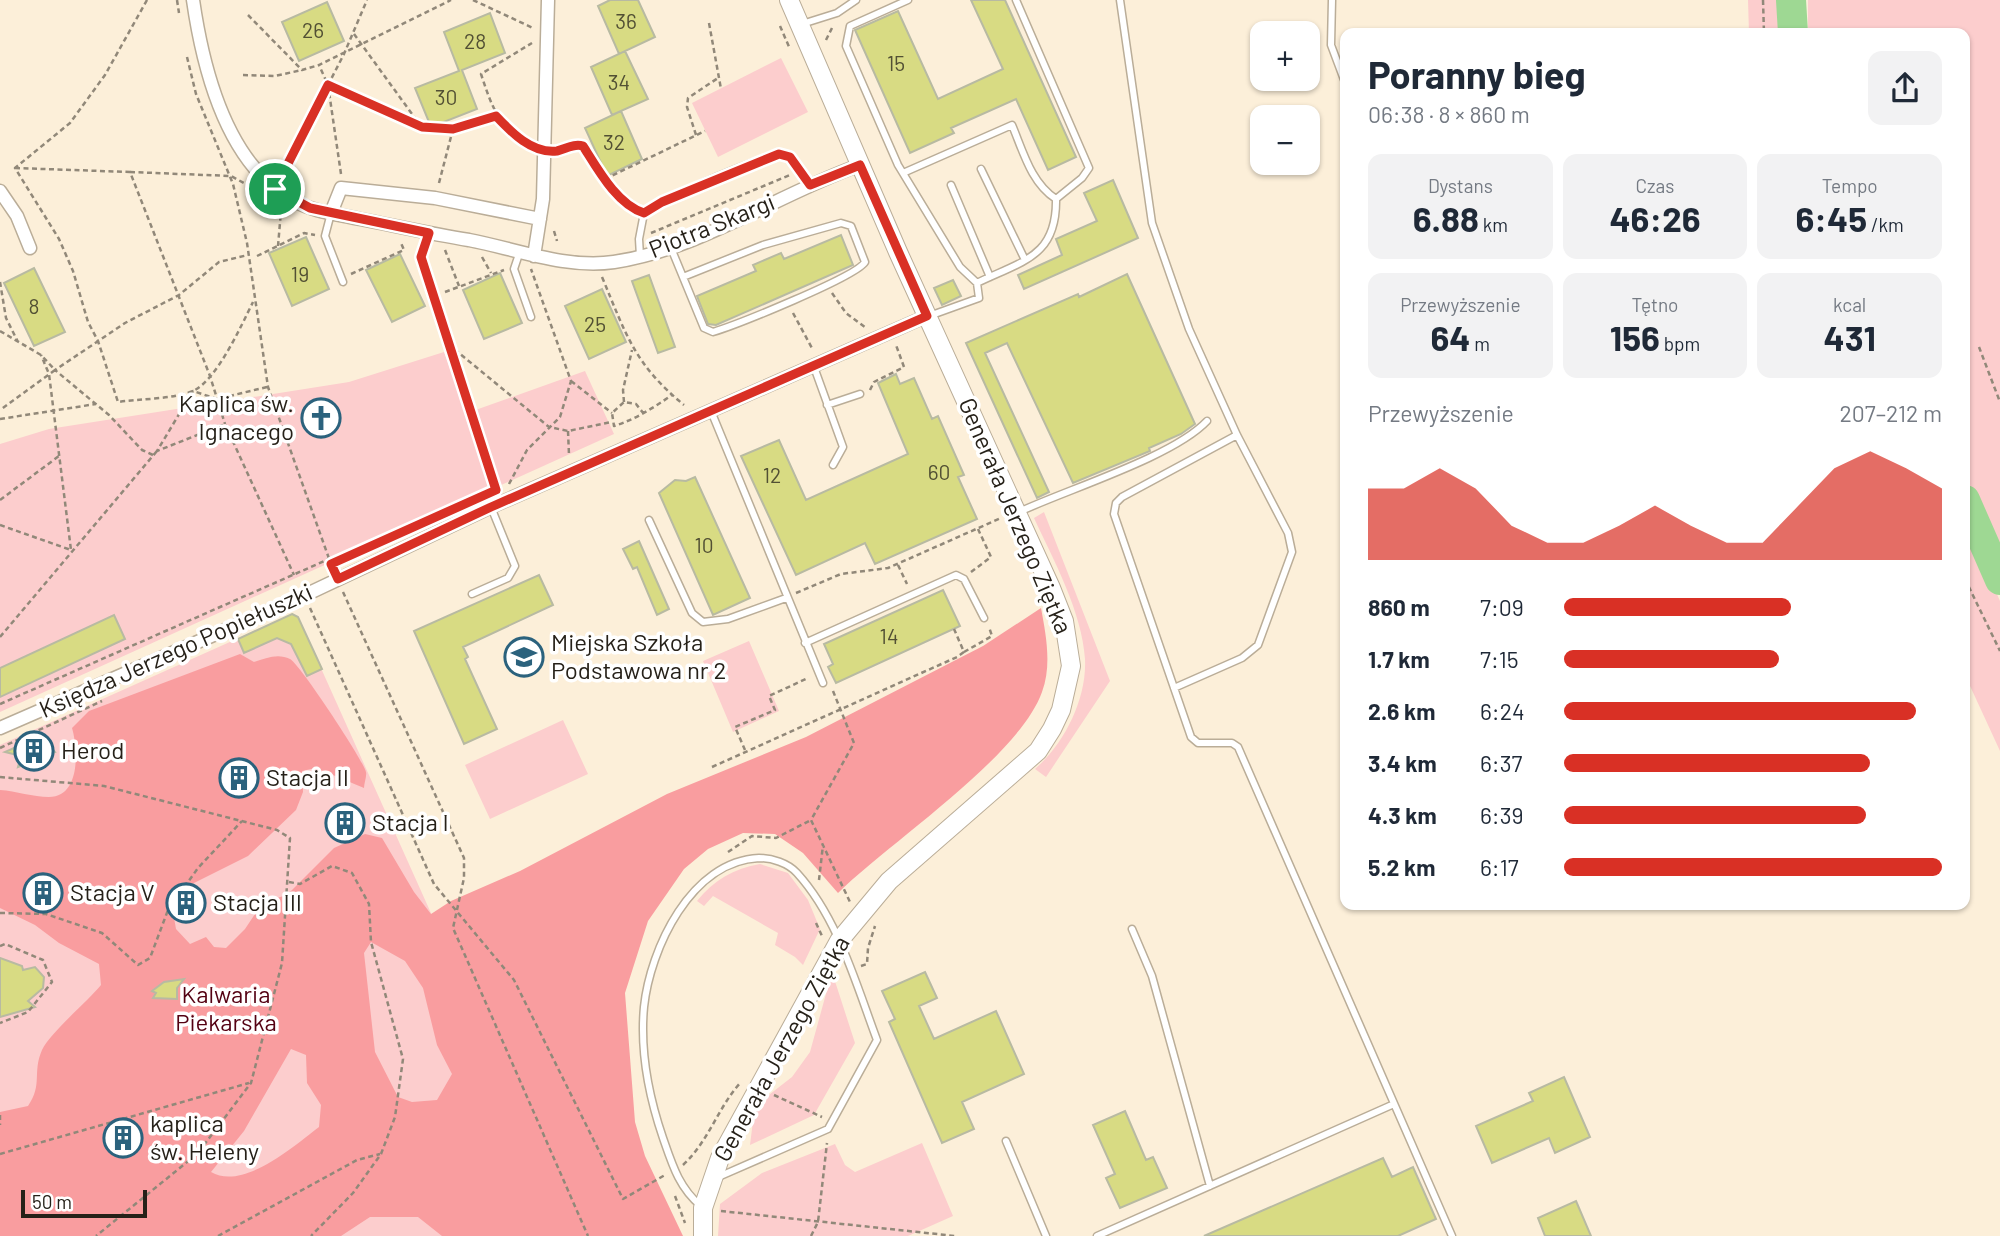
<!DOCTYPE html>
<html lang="pl">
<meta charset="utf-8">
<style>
body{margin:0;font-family:Barlow,sans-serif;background:#f2f2f3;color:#1f2937;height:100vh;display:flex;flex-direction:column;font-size:26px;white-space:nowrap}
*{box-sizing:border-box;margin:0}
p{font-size:23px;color:#747a83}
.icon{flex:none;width:38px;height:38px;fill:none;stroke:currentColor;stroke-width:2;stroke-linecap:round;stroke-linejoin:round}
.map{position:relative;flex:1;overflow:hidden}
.panel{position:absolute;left:1340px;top:28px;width:630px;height:882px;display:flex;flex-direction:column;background:#fff;border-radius:14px;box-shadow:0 2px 5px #0004}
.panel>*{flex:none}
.buttons{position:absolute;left:1250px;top:21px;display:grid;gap:14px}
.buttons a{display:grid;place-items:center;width:70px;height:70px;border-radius:14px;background:#fff;box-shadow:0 2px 5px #0004;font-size:35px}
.scale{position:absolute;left:21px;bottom:18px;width:126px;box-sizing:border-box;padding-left:7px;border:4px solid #262119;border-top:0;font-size:19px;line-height:24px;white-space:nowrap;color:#262119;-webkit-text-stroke:5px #fff;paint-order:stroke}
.pin{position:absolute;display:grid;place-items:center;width:60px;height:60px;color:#fff;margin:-30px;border:4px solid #fff;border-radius:50%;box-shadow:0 2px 7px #0007}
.round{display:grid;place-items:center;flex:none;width:74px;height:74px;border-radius:14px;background:#f2f2f3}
.head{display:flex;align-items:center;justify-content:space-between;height:119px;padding:0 28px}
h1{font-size:38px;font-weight:700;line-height:52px}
.figures{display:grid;grid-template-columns:repeat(3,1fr);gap:10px;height:119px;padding:7px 28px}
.figures div{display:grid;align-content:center;border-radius:14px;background:#f2f2f3;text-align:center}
.figures b{font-size:35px;font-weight:700}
.figures small{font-size:19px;font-weight:400}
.figures p{font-size:19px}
.chart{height:196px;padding:14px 28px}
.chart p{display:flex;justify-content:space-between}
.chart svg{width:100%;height:126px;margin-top:7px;fill:#d93025;opacity:.7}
ul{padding:0 28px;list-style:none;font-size:23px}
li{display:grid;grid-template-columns:112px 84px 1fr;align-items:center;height:52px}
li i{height:18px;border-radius:9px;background:#d93025}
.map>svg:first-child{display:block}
.green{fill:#fccdcd}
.forest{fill:#f99d9f;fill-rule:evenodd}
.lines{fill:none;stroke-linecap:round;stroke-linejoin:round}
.river{stroke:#9ed893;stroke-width:30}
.building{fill:#d8db83;stroke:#b8baa2;stroke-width:2}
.lane-casing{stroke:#baad98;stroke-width:9}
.street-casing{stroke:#baad98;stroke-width:15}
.secondary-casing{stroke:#baad98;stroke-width:20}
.path{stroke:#918879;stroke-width:2.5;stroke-dasharray:5 3.5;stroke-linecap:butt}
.lane{stroke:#fff;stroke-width:6}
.street{stroke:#fff;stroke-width:12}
.secondary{stroke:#fff;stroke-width:18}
.route-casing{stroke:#fff;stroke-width:14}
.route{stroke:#d93025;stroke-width:9}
.labels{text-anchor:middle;stroke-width:7;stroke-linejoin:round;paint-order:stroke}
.number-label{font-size:21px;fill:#525034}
.street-label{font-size:24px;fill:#262119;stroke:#fff}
.poi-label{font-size:24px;fill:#262119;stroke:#fff;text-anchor:start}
.park-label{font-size:24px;fill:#540112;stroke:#fff}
</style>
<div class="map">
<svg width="2000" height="1236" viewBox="0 0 2000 1236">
<rect width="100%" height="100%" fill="#fcefd9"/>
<!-- green -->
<path class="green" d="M1748 0H1787L1789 33H1749Z
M1808 0H2000V557L1965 475V33H1808Z
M781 58 808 112 718 157 692 103Z
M444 352 467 413 585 371 614 434 0 712V444L49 429 349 382Z
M1044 512 1110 681 1046 777 1035 769C1064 744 1087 699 1085 659 1082 612 1054 561 1034 518Z
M1965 522 2000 601V751L1965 675Z
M292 614 298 617 576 1236H0V745Z
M749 641 779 711 733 732 703 661Z
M563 720 588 774 490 819 465 765Z
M760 864 788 873 808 900 820 929 803 965 795 957 775 945 778 933 713 896 704 906 697 901C713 881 734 868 760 864Z
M832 972 855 1043 814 1115 750 1145 754 1113 765 1098 792 1077 810 1052Z
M922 1143 953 1216 908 1236H718L720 1204 762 1173 835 1144 845 1165 855 1172Z"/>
<!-- forest -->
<path class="forest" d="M1041 608C1046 635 1052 665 1042 692 1019 757 890 842 838 893L803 853 775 834 743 833 708 849 684 869 648 921 625 993 635 1122 645 1156 683 1236H442L418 1217H370L341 1236H0V1112L28 1106C43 1084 32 1073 42 1050 49 1034 88 1001 101 985L99 964 59 943 35 925 0 908V790C16 791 33 797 49 797 81 797 78 748 72 728L89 711 240 654 254 662C266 658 278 653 290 659 299 663 364 761 366 772 367 776 364 783 364 788L316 768 302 771 303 792 296 810 248 856 192 884 182 895 171 901 176 929 190 944 206 937 214 947 226 948 245 929 263 902 287 895 334 848 365 834 382 838 414 892 431 914 451 901 520 871 667 794 806 737 983 646ZM371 942 405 961 423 988 437 1045 452 1074 437 1100 412 1102 398 1097 375 1052 364 953ZM291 1049 306 1055 307 1083 321 1105 319 1127C294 1146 243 1191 211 1172L244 1131Z"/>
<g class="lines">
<!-- river -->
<path class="river" d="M1791 0 1793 33
M1965 500 2000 580"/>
</g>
<!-- building -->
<path class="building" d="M610 0H638L655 37 619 54 598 6Z
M971 0H1005L1076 157 1048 170 1016 99 951 128 954 133 910 153 855 30 898 11 938 99 1003 69Z
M327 2 344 41 299 61 282 22Z
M490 13 505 53 462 70 477 109 431 127 415 88 459 71 444 32Z
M625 51 648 99 612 115 591 67Z
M621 111 642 159 607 176 585 128Z
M1113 180 1138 238 1024 289 1018 275 1062 255 1056 239 1097 221 1084 193Z
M841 235 853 265 716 325 708 324 697 296 756 271 753 265 781 253 784 259Z
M306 237 329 289 292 306 269 253Z
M400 254 425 306 392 322 366 270Z
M34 268 65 332 34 346 4 283Z
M500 273 522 323 484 339 463 290Z
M1127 274 1195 424 1181 434 1149 448 1150 451 1073 483 1007 343 985 353 1049 492 1037 498 966 343 1078 294 1079 297Z
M649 275 675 347 658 353 632 281Z
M953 280 961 296 942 305 934 288Z
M602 289 626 342 589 359 565 306Z
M896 374 900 384 914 378 932 419 938 416 964 475 958 477 977 519 875 564 865 543 796 575 741 456 779 440 806 500 908 454 878 383Z
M310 418a11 11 0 1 1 22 0a11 11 0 1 1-22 0Z
M695 477 750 598 713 615 659 493 675 480 686 481Z
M639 541 669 609 657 615 637 567 633 569 623 549Z
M539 575 553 605 463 647 468 657 465 659 497 729 464 744 414 631Z
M943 590 960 626 836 683 828 667 833 664 824 644Z
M292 614 298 617 322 669 307 676 291 644 277 638 244 653 238 639Z
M114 615 125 639 0 697V668Z
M42 737 55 752 18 767 21 756 5 752 32 740 38 743Z
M342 812 355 813 356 821 350 832 338 834 333 817Z
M49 877 55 902 37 905 33 891 38 878 43 883Z
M0 958 22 966 23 970 35 967 44 977 43 988 28 1001 35 1007 0 1017Z
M925 972 937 998 919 1006 934 1039 996 1011 1024 1074 962 1102 974 1129 942 1143 889 1022 895 1019 882 991Z
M184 979 177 988V999L153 998 156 993 152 991 164 982Z
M1564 1077 1590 1137 1555 1153 1549 1138 1492 1163 1476 1126 1533 1101 1529 1093Z
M1125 1111 1146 1160 1153 1157 1167 1188 1120 1208 1106 1178 1115 1174 1093 1125Z
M1383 1158 1392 1177 1413 1167 1436 1219 1398 1236H1204Z
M1576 1201 1591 1236H1545L1538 1218Z"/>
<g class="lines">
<!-- lane casing -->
<g class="lane-casing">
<path id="lane" d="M908 0 850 26 846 46 898 165 960 267 977 283
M1120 0 1152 223 1189 329 1237 435 1288 533 1292 552 1258 645 1242 658 1174 688
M1332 0 1331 45 1346 85
M802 24 837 13 856 0
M981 169 1025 260
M903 173 1012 125C1023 151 1031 183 1056 199
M951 185 990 277
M331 213 325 236 343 282
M429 233 421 257 435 296
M671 248 704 328 713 332C736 325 856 277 865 262L851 226 841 223 763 245 683 277
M519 254 514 269 531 317
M640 256 639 239 644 213C661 201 772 148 787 156 795 160 804 178 810 185
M929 316 979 298 977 283C1022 261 1057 257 1056 199L1082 178 1089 168 1016 0
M814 367 843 447 833 465
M827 405 860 394
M711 411 823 683
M1237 435 1122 497 1116 503 1114 514 1191 737 1198 743H1232L1238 747 1452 1236
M1019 512C1068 489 1173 457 1207 421
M649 520 692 613 703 622 728 619 786 598
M472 594 508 578 515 566 491 507
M805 643 956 575 964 579 984 618
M1132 929 1152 976 1210 1186
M1006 1141 1046 1236
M701 1206C679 1188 672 1164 663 1138 649 1097 640 1050 644 1007 650 949 691 861 759 858 772 858 788 863 797 873 838 918 856 984 877 1040L828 1129 716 1178
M1097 1236 1394 1104"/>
</g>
<!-- street casing -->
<g class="street-casing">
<path id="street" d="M193 0C203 69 227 165 294 201 314 212 338 214 360 219 396 226 432 234 469 240 516 249 566 269 614 262 701 249 778 194 860 165
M0 191 17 216 30 248
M331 213 341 188 435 198 540 219
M534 256 543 199 548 0
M0 728 303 596 491 507 927 316"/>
</g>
<!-- secondary casing -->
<g class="secondary-casing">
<path id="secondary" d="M703 1236V1208L720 1158 839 941 889 881 1038 751 1052 729 1061 710 1071 666 1064 621 1051 588 898 252 789 0"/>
</g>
<!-- path -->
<path class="path" d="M147 0 105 75 70 123 15 168 59 239 73 271 88 322 98 341 118 402C138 399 175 399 193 391 217 380 241 326 253 302
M177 0 179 13
M473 0 533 28
M1763 0 1764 33
M248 15 302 70 319 65
M709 23 721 89
M780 26 790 49
M354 34 420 125
M826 40 832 28
M187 57 196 94 233 184 247 243 268 387 332 567
M243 75 275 76 302 70
M328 85 422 127 453 129 496 116
M696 135 687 107 688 98 718 78
M531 144C499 131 491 104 481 74L532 43
M557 150 578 144 583 146 605 179 634 209
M15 168 130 172 210 376 225 424
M130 172 231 176 253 188
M341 174 328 85 319 65 451 0
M281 176 344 54 367 0
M605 179 705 131
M439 183 453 129
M554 231 557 241
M651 233 790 175
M278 246 281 211
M445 250 459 286
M257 256 304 233 315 235
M482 257 491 273
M351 274 404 250 401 243
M602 277C626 334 634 364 684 405
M0 282 6 318 18 342
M445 292 504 270
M832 293 846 313 866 328
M437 306 496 489
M793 313 813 350
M0 331 41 355 55 370 0 410
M448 344 549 427 568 431 611 422
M1979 347 2000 402
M571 381 612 413
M267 387 217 399 193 391 157 451 225 424 294 575
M870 390 874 382 904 367 896 345
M624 402 623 390 632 350
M644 414 636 404 624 402 612 413 614 426C636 419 653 408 672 395
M0 419 96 404
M568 431 569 455
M153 455 142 450 109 415 55 370 125 323 179 295 219 262 248 255
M509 484 527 450 560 417 571 381 531 269
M0 500 59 456
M0 525 71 550 49 374 41 355
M331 564 369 547
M898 565 907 584
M971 572 991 557 978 529
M1965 579 2000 651
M343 592 464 858V878L453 928 588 1236
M796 593 841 574 888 568 1001 518
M310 608 434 884 514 980 623 1199 665 1175
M0 637 157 451
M964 652 992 636 989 627
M833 691 854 743 811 820 850 902
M0 704 329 559
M0 748 102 701
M745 750 735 727 775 710 769 696 808 678
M712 767 957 657 964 652 954 629
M0 777 104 786 277 830 290 838 282 963 251 1083 197 1154 96 1236
M728 852 752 836 776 838 811 820
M819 880 823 845
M289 882 300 884 332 866 352 873 369 904 371 942 403 1059 395 1117 381 1154 353 1193 311 1236
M0 913 46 914 102 933 138 965 150 958 168 910 198 868 242 821
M816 923 822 936
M0 946 5 944 43 960 52 982 28 1012 0 1023
M861 966 867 964 868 948 875 926
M774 1095 822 1117
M0 1115V1125
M0 1154 249 1083
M683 1165C709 1141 718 1107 741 1082
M675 1196 685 1223
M721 1211 955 1236
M218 1236 357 1160 380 1154
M811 1236 818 1222 827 1143"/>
<!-- lane -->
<use href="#lane" class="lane"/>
<!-- street -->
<use href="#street" class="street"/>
<!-- secondary -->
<use href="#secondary" class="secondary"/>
</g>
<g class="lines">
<!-- route casing -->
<g class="route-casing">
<path id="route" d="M328 85 422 127 453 129 496 116C511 132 532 154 557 151 566 149 574 143 583 146 597 168 617 205 644 213L662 202 779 154 790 157 810 185 860 165 927 316 491 507 338 579 331 564 496 490 421 257 429 233 310 208 275 189Z"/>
</g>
<!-- route -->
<use href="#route" class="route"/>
</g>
<!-- icons -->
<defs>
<g id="church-ring" transform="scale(2.0125)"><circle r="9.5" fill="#fff" stroke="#2b627d" stroke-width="1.5"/><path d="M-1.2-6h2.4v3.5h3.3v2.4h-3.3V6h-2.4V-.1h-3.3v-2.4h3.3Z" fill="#2b627d"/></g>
<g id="school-ring" transform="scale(2.0125)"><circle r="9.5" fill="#fff" stroke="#2b627d" stroke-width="1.5"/><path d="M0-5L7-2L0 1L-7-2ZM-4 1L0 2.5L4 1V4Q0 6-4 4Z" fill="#2b627d"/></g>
<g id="building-ring" transform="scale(2.0125)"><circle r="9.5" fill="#fff" stroke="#2b627d" stroke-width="1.5"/><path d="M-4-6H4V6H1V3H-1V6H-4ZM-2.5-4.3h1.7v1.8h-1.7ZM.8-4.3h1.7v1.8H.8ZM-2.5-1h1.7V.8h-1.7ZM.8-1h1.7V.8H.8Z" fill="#2b627d"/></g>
</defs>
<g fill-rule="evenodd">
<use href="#church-ring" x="321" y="418"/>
<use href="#school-ring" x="524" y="657"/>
<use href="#building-ring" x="34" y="751"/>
<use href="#building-ring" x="239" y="778"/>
<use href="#building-ring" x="345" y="823"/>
<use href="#building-ring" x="43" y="893"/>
<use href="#building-ring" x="186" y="903"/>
<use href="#building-ring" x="123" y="1138"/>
</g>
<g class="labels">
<!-- number labels -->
<g class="number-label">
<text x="626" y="29">36</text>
<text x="313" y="38">26</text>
<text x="475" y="49">28</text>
<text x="896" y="71">15</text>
<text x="619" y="90">34</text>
<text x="446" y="105">30</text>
<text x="614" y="150">32</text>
<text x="300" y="282">19</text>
<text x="34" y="314">8</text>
<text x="595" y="332">25</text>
<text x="939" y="480">60</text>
<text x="772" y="483">12</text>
<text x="704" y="553">10</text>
<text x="889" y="644">14</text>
</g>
<!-- street labels -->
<g class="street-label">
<text transform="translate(712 226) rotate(-22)" y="8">Piotra Skargi</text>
<text transform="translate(1015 516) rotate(67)" y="8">Generała Jerzego Ziętka</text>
<text transform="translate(176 651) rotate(-24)" y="8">Księdza Jerzego Popiełuszki</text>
<text transform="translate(782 1049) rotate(-61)" y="8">Generała Jerzego Ziętka</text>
</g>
<!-- poi labels -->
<g class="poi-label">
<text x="294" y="412" text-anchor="end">Kaplica św.<tspan x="294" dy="28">Ignacego</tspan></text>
<text x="551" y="651">Miejska Szkoła<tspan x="551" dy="28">Podstawowa nr 2</tspan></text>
<text x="61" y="759">Herod</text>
<text x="266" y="786">Stacja II</text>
<text x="372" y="831">Stacja I</text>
<text x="70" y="901">Stacja V</text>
<text x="213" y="911">Stacja III</text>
<text x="150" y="1132">kaplica<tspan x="150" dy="28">św. Heleny</tspan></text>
</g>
<!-- park labels -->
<g class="park-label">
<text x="226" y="1003">Kalwaria<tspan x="226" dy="28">Piekarska</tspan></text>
</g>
</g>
</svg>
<div class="buttons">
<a>+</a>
<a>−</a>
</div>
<div class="scale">50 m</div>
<div class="pin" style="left:275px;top:189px;background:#1e9e55"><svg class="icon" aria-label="arrive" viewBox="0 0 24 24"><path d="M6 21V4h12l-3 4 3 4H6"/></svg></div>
<section class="panel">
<div class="head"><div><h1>Poranny bieg</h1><p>06:38 · 8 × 860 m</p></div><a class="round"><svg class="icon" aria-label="share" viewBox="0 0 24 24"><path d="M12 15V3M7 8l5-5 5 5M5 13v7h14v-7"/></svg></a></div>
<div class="figures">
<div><p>Dystans</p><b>6.88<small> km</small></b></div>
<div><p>Czas</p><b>46:26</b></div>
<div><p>Tempo</p><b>6:45<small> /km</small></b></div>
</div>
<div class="figures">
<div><p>Przewyższenie</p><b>64<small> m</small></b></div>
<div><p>Tętno</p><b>156<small> bpm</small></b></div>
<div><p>kcal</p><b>431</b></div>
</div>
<div class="chart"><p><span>Przewyższenie</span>207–212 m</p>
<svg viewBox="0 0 160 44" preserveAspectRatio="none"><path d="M0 44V19L10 19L20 12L30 19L40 32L50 38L60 38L70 32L80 25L90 32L100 38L110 38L120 25L130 12L140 6L150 12L160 19V44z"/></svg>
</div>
<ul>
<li><b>860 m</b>7:09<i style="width:60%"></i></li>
<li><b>1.7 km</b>7:15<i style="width:57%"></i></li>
<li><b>2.6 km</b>6:24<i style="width:93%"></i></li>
<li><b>3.4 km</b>6:37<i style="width:81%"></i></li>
<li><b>4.3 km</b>6:39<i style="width:80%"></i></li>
<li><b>5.2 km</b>6:17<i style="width:100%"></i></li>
</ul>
</section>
</div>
